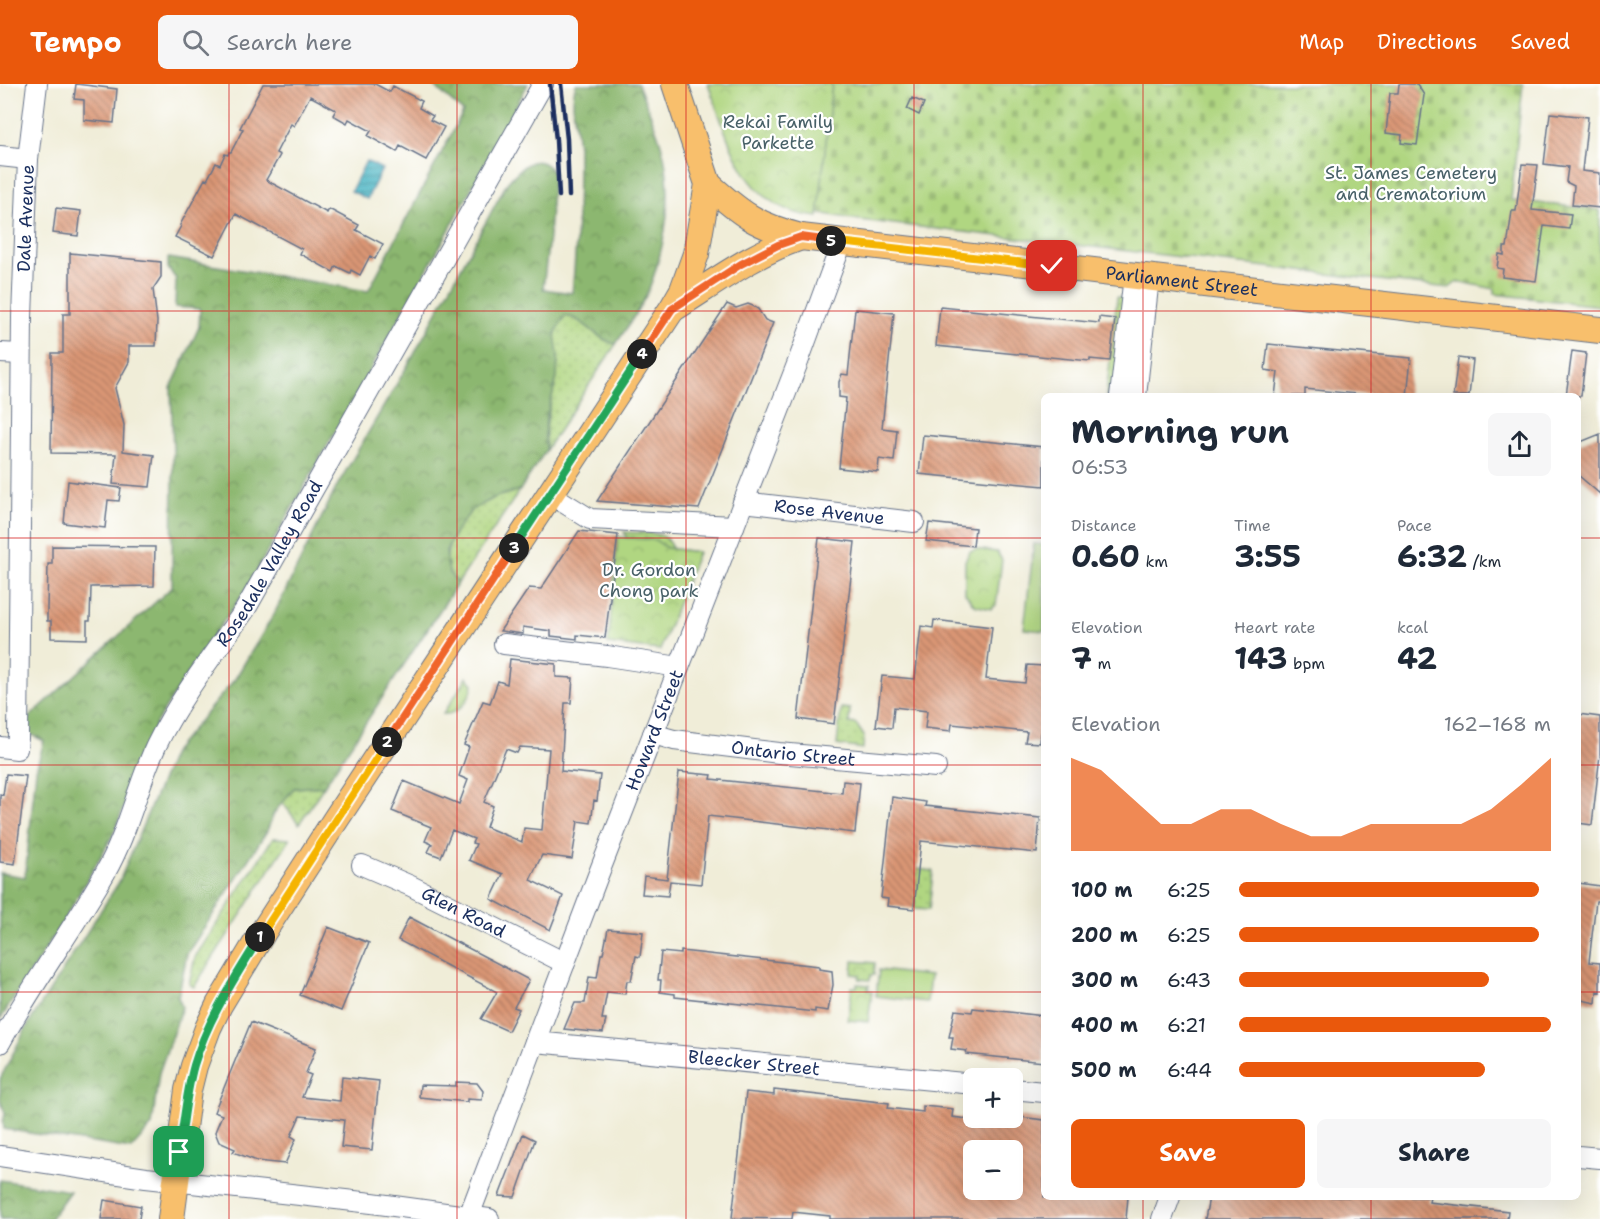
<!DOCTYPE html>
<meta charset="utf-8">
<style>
body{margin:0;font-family:"Shantell Sans",sans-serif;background:#f6f6f7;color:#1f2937;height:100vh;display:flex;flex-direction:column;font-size:22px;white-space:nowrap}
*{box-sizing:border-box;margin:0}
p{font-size:20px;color:#747a83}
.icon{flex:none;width:33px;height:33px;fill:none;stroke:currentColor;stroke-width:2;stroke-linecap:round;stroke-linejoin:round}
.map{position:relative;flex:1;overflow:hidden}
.details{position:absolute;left:1041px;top:309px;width:540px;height:807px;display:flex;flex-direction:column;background:#fff;border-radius:9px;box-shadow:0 6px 24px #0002}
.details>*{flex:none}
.tools{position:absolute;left:963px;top:984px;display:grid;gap:12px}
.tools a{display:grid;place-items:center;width:60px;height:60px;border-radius:9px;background:#fff;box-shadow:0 6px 24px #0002;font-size:30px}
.pin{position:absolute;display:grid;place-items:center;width:51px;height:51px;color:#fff;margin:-26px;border-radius:12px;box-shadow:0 3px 9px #0006}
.km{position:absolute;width:30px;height:30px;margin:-15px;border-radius:50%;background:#222;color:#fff;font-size:16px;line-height:30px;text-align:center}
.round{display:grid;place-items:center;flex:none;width:63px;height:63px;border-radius:9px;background:#f6f6f7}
.head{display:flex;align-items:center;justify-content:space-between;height:102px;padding:0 30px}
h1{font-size:33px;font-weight:700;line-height:45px}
.stats{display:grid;grid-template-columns:repeat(3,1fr);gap:9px;height:102px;padding:6px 30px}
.stats div{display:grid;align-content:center}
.stats b{font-size:30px;font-weight:700}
.stats small{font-size:16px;font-weight:400}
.stats p{font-size:16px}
.chart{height:168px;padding:12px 30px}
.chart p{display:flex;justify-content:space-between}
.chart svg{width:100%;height:108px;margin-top:6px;fill:#ea580c;opacity:.7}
.cta{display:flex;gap:12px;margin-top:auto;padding:12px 30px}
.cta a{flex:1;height:69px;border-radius:9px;background:#ea580c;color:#fff;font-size:24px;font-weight:700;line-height:69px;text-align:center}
.cta a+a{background:#f6f6f7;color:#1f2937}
ul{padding:0 30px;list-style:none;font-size:20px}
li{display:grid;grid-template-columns:96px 72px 1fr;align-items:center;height:45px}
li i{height:15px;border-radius:8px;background:#ea580c}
header{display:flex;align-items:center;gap:36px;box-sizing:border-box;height:84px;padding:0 30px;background:#ea580c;color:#fff}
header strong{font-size:28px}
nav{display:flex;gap:33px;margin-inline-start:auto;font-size:21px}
.search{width:420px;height:54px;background:#f6f6f7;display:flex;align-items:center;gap:15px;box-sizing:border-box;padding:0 21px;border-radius:9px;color:#747a83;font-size:22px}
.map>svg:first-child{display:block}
.grass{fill:url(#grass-dots);stroke:#668270;stroke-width:1.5}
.forest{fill:url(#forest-crowns);stroke:#547366;stroke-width:1.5}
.cemetery{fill:url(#cemetery-stones);stroke:#668270;stroke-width:1.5}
.park{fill:url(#park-crowns);stroke:#668270;stroke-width:1.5}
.garden{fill:url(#garden-furrows);stroke:#668270;stroke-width:1.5}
.pitch{fill:#b0d681;stroke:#668270;stroke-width:1.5}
.water{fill:url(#water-rules);stroke:#317290;stroke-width:1.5}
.building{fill:url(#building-back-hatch);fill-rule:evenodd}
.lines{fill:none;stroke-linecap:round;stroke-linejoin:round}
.minor-casing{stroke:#667289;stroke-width:22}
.major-casing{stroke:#667289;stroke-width:28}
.minor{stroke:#fff;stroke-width:20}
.major{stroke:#f8bf6c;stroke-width:26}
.rail{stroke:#1b2f5e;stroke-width:4.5}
.split-1-casing{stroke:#fff;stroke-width:12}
.split-2-casing{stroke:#fff;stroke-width:12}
.split-3-casing{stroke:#fff;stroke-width:12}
.split-4-casing{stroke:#fff;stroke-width:12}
.split-5-casing{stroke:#fff;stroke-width:12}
.split-6-casing{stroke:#fff;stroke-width:12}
.split-1{stroke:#22a559;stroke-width:8}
.split-2{stroke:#f5b400;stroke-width:8}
.split-3{stroke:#f0652b;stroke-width:8}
.split-4{stroke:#22a559;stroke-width:8}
.split-5{stroke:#f0652b;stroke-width:8}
.split-6{stroke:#f5b400;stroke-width:8}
.grid{fill:none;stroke:#d62828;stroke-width:1.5;stroke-opacity:0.55}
.labels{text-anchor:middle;stroke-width:4.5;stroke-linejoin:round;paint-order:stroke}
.park-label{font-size:18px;fill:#486168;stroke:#fff}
.street-label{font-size:18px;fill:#1b2f5e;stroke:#fff}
</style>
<header>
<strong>Tempo</strong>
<div class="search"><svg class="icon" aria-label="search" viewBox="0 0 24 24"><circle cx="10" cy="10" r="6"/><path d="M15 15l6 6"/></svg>Search here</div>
<nav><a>Map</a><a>Directions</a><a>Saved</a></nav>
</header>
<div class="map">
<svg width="1600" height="1135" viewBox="0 0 1600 1135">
<defs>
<pattern id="grass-dots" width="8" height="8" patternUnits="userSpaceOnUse" patternTransform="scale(1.5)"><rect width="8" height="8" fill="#b0d681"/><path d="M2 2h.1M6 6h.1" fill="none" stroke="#97b872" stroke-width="1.8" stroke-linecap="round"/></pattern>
<pattern id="forest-crowns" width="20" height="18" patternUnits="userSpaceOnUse" patternTransform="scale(1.5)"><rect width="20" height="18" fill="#8cb76f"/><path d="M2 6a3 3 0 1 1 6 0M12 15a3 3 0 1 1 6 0" fill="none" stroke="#72955e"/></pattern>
<pattern id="cemetery-stones" width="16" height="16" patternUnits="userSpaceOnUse" patternTransform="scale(1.5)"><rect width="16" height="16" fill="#b0d681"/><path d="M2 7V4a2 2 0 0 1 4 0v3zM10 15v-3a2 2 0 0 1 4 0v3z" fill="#97b872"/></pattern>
<pattern id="park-crowns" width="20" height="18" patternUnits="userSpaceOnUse" patternTransform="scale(1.5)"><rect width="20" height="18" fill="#b0d681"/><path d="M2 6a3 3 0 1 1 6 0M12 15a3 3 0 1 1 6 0" fill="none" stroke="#97b872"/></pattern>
<pattern id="garden-furrows" width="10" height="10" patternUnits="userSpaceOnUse" patternTransform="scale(1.5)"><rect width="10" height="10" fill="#b0d681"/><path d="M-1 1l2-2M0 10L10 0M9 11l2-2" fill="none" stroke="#97b872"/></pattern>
<pattern id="water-rules" width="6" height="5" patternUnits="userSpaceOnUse" patternTransform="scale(1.5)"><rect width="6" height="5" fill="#47b4c2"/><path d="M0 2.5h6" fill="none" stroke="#3a93a1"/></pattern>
<pattern id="building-back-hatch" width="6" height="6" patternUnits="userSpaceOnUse" patternTransform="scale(1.5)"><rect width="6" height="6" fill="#da9674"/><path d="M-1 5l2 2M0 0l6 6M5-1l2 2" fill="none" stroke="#b07b62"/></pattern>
</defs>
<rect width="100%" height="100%" fill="#fff"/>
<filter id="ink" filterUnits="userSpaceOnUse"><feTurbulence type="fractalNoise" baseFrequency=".0167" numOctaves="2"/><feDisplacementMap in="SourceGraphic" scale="12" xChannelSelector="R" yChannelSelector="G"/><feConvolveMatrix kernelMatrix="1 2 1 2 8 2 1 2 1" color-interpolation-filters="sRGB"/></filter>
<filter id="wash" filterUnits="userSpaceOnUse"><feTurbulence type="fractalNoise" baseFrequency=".008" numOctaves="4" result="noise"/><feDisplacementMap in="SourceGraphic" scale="24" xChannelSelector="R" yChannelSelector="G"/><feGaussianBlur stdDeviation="1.35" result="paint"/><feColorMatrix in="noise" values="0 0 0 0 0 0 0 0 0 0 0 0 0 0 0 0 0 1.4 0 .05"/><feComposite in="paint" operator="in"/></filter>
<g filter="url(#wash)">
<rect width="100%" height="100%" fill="#f0edd8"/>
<!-- grass -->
<path class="grass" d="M1117 213 1126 214 1115 312H1106Z
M565 232C586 235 597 257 616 260L546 366C543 335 556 308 558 277 558 268 553 257 556 249 557 243 563 237 565 232Z
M516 406H520L458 499C455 496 451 492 449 488 441 469 457 438 473 426 485 416 501 411 516 406Z
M624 448C632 449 658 448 664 453 669 455 669 461 673 465L698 468 695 475 629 458Z
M841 624 850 625 849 639 856 640 864 652 863 665 837 661Z
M324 702 299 740 282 718 294 704Z
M273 754 290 755 194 903 189 900 195 873Z
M918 785 932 787 933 788 929 826 914 825Z"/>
<!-- forest -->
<path class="forest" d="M432 0H528L447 150 245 507 195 578 156 639 113 751 62 839 0 936V789L25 793 36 686 44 657 26 648 25 637 172 503 173 367 171 304 199 243 200 225 175 223 176 195 168 184V174L368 207 463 28Z
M576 0H638C646 20 655 40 661 60 675 106 666 161 649 205 641 224 628 242 616 260 597 257 585 234 565 232L555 250 558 271 557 294 546 335 545 353 546 366 520 406 496 413 472 426 456 447 446 467 449 489 458 499 324 702 294 704 274 729 267 747 187 870 178 913 182 923 159 989 152 1042 131 1065 4 1045 3 1038 5 1029 0 1016V995L27 942 119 798 174 667 235 595 273 532 338 400 412 274 507 99C520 84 537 65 553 88L549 153 543 205 572 209C577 161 578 113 578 65 577 44 569 19 576 0Z
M0 1096 70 1107 50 1135H0Z"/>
<!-- cemetery -->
<path class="cemetery" d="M832 0H1523L1511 116 1600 126V222L1495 210V205L1461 198H1457L1449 204 859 136 818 129Z"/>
<!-- park -->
<path class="park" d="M708 0H832L818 133C742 127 730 57 708 0Z
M618 453 655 456 667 464 698 468 660 566 608 560Z
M975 465 997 468 1002 476 996 521 991 525 974 521 965 509V477L970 467Z
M853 877 875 879 874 891H871L870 896 859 895 860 891 852 890Z
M857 900 869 901 868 906 872 907 868 938 848 936 852 903H857Z"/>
<!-- garden -->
<path class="garden" d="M467 593 473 600C471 615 459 631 443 630Z"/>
<!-- pitch -->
<path class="pitch" d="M1034 460 1044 461V547L1024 545Z
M879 886 930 892 927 918 876 912Z"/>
<!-- water -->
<path class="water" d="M366 77 382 85 367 115 351 107Z"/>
<g id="blocks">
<!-- building -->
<path class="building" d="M76 0 117 5 114 39 84 36V16L74 15Z
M263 0H375L390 8 393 2 422 17 419 24 433 32 430 36 444 43 426 76 400 62 397 68 368 52 371 47 349 35 347 39 333 31 336 26 310 12 294 42 291 40 276 69 280 71 266 96 327 129 329 125 359 141 356 146 383 160 375 175 370 172 360 191 351 186 350 189 336 182 333 188 300 170 302 165 236 130 214 172 175 153 181 142 180 141 205 95 207 96 216 79 220 81 225 70 228 71 229 68H231L243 45 240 44Z
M1399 0H1417L1424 11 1417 61 1401 59 1402 51 1386 49 1390 9H1398Z
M912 14 924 19 919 31 907 25Z
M1550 29 1588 33 1582 87 1600 89V124L1572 121 1574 102 1566 98 1568 83 1544 80Z
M1522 80 1538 81 1532 126 1571 130 1569 145 1544 142 1536 197 1502 193 1503 185 1497 184 1499 170 1504 171V163H1507L1512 127H1516Z
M56 124 81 127 78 152 53 149Z
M70 169 161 178V193L153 205 157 237 156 262H129V278L115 304 124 341 123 367 154 371 150 403 113 400 116 370 51 369 52 269H63V230H70Z
M727 220 736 224 748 220 753 222 758 225 765 236 773 239 699 425 597 417Z
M940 223 1099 239V233L1115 235 1110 277 1090 275V277L936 262Z
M855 225 894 229 882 344 897 346 894 377 879 375 878 388 839 384 846 314 839 313V298L842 290 848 291Z
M1268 260 1411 274 1407 312H1377L1305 305V312H1275L1278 288 1265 286Z
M1572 267 1586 269 1581 312H1566Z
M1458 274 1473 276 1469 312H1453Z
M1600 350V410L1578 391V359Z
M923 351 1044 363V402L919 390Z
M68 397 121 404 119 417 108 416 105 444 64 439Z
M929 439 975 444 973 462 926 457Z
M579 447 618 451 605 554 577 551V555L551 552V547L523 543V550L500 547 529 504 541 505Z
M819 454 855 458 834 640 798 635Z
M52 462 155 463 154 502 91 503 90 537H87V555L51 554V537H47V525L48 480H52Z
M934 536 992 543 986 595 1025 599 1027 581 1044 582V649H1041L1040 659 1025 658 1027 648 952 640 951 647 925 644 927 627 894 623 892 644 876 642 882 592 915 595 921 542 933 544Z
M510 575 556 580V593L573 594 571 619H565L561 687 600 691 597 717 594 716 591 739 578 737 572 775 542 771 530 796 563 812 550 846 491 815 503 790 469 776 476 760 472 759 474 755 452 746 441 773 428 768 432 760 425 757 431 743 392 727 404 697 459 720 468 696 459 692 469 663 464 661 483 617 490 619 498 597 507 600ZM520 663 549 665 542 746 524 744 522 758 486 743 493 722 484 718 506 665 517 669Z
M1578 630 1600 633V671L1592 741 1578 739Z
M679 688 712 691 711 695 842 709 843 697 860 699 855 749 708 732 701 800 670 797 668 812 642 810 644 792 667 795Z
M6 690 26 692 15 780 0 778V710L3 711Z
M892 713 926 718 925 722 1040 734 1037 769 921 757 914 825 887 822 888 815 881 814Z
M1578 799 1600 802V817H1596L1589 878 1600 879V908L1597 907 1596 919 1581 916 1582 912H1578Z
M409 833 529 896 514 923 519 925 508 947 481 935 497 908 398 856Z
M328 843 369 859 341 927 300 911Z
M608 845 643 848 640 873 636 872 631 897H627L625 910 607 908 602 935H606L603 949 564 945 575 919H585L589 893 597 894 601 870H603Z
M681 867 819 882V885L832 887 833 901 828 927 815 925V928L675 913V910L660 908 661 896H658L661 868 681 870Z
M973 924 1044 932V978L966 970 967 967 951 965 953 953H949L955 926 972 928Z
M251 938 316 964 306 989 311 991 302 1013 340 1017 342 993 379 997 372 1066 341 1063 344 1036 300 1032 291 1052 296 1055 285 1080 257 1077 233 1068 235 1065 219 1058 215 1048 222 1031 214 1028Z
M456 998 477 999 483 1007 482 1016 467 1015V1018L419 1013 420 1001 456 1002Z
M774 1006 889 1019 888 1024 923 1028V1022L953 1025 952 1033 985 1037V1034L1012 1032 1044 1036V1113H1128L1126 1135H830V1132L793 1128 792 1135 732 1134 746 1008 774 1011ZM974 1066H1012V1106H974Z
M523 1050 535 1056 515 1113 499 1112Z
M1209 1113H1430L1429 1118 1508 1127 1507 1135H1205Z
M104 1116 141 1122 139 1135H101Z"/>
</g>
</g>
<g filter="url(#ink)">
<use href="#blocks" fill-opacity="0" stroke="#667289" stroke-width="1.5"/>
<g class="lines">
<!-- minor casing -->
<g class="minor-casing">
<g id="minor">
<path d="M0 72 28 75"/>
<path d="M0 269 21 270"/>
<path d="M1120 312 1134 192"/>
<path d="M1136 312 1149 194"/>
<path d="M550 410 590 435 734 442"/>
<path id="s1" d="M743 418 914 438"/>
<path d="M504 560 607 572 679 583"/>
<path id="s2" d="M653 650 674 656 779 669 936 683"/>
<path id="s3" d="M0 663 17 665 18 654 22 233 28 75 37 0"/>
<path id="s4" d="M362 781 411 802 565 879"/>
<path id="s5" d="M535 958 974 1000"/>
<path id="s6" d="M0 959C32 900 72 847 105 789 128 749 137 703 156 662 180 613 214 570 245 526L543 0"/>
<path d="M1012 1005 1044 1008"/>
<path d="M0 1072 146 1094 372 1119 489 1135"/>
<path d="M1578 1072 1600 1074"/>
<path id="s7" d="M469 1132 597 794 798 278 842 158"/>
<path d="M1162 1135 1170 1113"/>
</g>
</g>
<!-- major casing -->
<g class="major-casing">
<g id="major">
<path id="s8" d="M708 100C741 130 757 142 801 153L1600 246"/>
<path d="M674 224C717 197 752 170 801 153"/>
<path d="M171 1135 188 1006 194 982 208 944 219 921 263 848 336 735 672 225 683 206 696 170 708 100 675 0"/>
</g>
</g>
<!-- minor -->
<use href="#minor" class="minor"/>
<!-- major -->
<use href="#major" class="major"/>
<!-- rail -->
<path class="rail" d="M550 0 556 56 559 112
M561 0 567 55 569 112"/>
</g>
</g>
<g class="lines" filter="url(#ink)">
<!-- split-1 casing -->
<g class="split-1-casing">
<path id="split-1" d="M179 1068C184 1039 186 1009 194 981 208 934 235 894 260 853"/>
</g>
<!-- split-2 casing -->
<g class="split-2-casing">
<path id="split-2" d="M260 853 387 658"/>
</g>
<!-- split-3 casing -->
<g class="split-3-casing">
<path id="split-3" d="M387 658 514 464"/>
</g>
<!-- split-4 casing -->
<g class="split-4-casing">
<path id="split-4" d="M514 464 642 270"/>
</g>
<!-- split-5 casing -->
<g class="split-5-casing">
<path id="split-5" d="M642 270 672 225 741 180 778 161 801 153 831 157"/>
</g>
<!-- split-6 casing -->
<g class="split-6-casing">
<path id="split-6" d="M831 157 1052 182"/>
</g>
<!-- split-1 -->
<use href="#split-1" class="split-1"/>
<!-- split-2 -->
<use href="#split-2" class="split-2"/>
<!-- split-3 -->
<use href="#split-3" class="split-3"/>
<!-- split-4 -->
<use href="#split-4" class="split-4"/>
<!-- split-5 -->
<use href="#split-5" class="split-5"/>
<!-- split-6 -->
<use href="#split-6" class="split-6"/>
</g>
<!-- grid -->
<path class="grid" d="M229 0V1135M457 0V1135M686 0V1135M914 0V1135M1143 0V312M1371 0V312M0 227H1600M0 454H1044M1578 454H1600M0 681H1044M1578 681H1600M0 908H1044M1578 908H1600M1143 1113V1135M1371 1113V1135"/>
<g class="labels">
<!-- park labels -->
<g class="park-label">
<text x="778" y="44">Rekai Family<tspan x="778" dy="21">Parkette</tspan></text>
<text x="1411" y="95">St. James Cemetery<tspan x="1411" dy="21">and Crematorium</tspan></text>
<text x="649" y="492">Dr. Gordon<tspan x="649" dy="21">Chong park</tspan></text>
</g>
<!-- street labels -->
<g class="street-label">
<text dy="6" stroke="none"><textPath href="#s3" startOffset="548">Dale Avenue</textPath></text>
<text dy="6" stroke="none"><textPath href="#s8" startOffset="492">Parliament Street</textPath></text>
<text dy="6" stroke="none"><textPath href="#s1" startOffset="87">Rose Avenue</textPath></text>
<text dy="6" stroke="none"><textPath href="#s6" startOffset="552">Rosedale Valley Road</textPath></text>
<text dy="6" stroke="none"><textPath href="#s7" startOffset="520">Howard Street</textPath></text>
<text dy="6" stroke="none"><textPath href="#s2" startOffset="142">Ontario Street</textPath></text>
<text dy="6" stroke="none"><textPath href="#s4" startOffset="112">Glen Road</textPath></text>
<text dy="6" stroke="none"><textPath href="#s5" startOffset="220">Bleecker Street</textPath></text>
</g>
</g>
</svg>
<div class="tools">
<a>+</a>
<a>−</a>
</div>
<div class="pin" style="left:179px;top:1068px;background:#1e9e55"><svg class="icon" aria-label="arrive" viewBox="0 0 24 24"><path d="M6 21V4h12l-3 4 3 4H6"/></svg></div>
<div class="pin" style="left:1052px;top:182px;background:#d93025"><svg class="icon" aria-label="check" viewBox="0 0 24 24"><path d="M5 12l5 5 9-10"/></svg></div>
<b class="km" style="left:260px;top:853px">1</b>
<b class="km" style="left:387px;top:658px">2</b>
<b class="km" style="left:514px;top:464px">3</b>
<b class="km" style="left:642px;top:270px">4</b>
<b class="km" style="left:831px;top:157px">5</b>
<section class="details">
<div class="head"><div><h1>Morning run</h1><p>06:53</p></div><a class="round"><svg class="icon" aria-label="share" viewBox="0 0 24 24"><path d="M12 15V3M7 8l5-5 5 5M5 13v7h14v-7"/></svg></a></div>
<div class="stats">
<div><p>Distance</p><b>0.60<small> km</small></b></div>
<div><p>Time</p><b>3:55</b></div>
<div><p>Pace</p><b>6:32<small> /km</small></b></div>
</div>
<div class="stats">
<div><p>Elevation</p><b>7<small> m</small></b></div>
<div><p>Heart rate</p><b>143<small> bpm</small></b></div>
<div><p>kcal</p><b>42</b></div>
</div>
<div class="chart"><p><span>Elevation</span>162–168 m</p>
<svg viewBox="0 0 160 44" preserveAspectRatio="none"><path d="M0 44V6L10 11L20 22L30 33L40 33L50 27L60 27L70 33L80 38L90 38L100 33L110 33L120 33L130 33L140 27L150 17L160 6V44z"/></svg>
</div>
<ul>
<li><b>100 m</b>6:25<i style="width:96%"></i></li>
<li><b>200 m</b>6:25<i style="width:96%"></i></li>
<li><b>300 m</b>6:43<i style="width:80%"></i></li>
<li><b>400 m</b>6:21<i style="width:100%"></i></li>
<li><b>500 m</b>6:44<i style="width:79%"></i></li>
</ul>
<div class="cta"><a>Save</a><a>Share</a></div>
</section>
</div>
